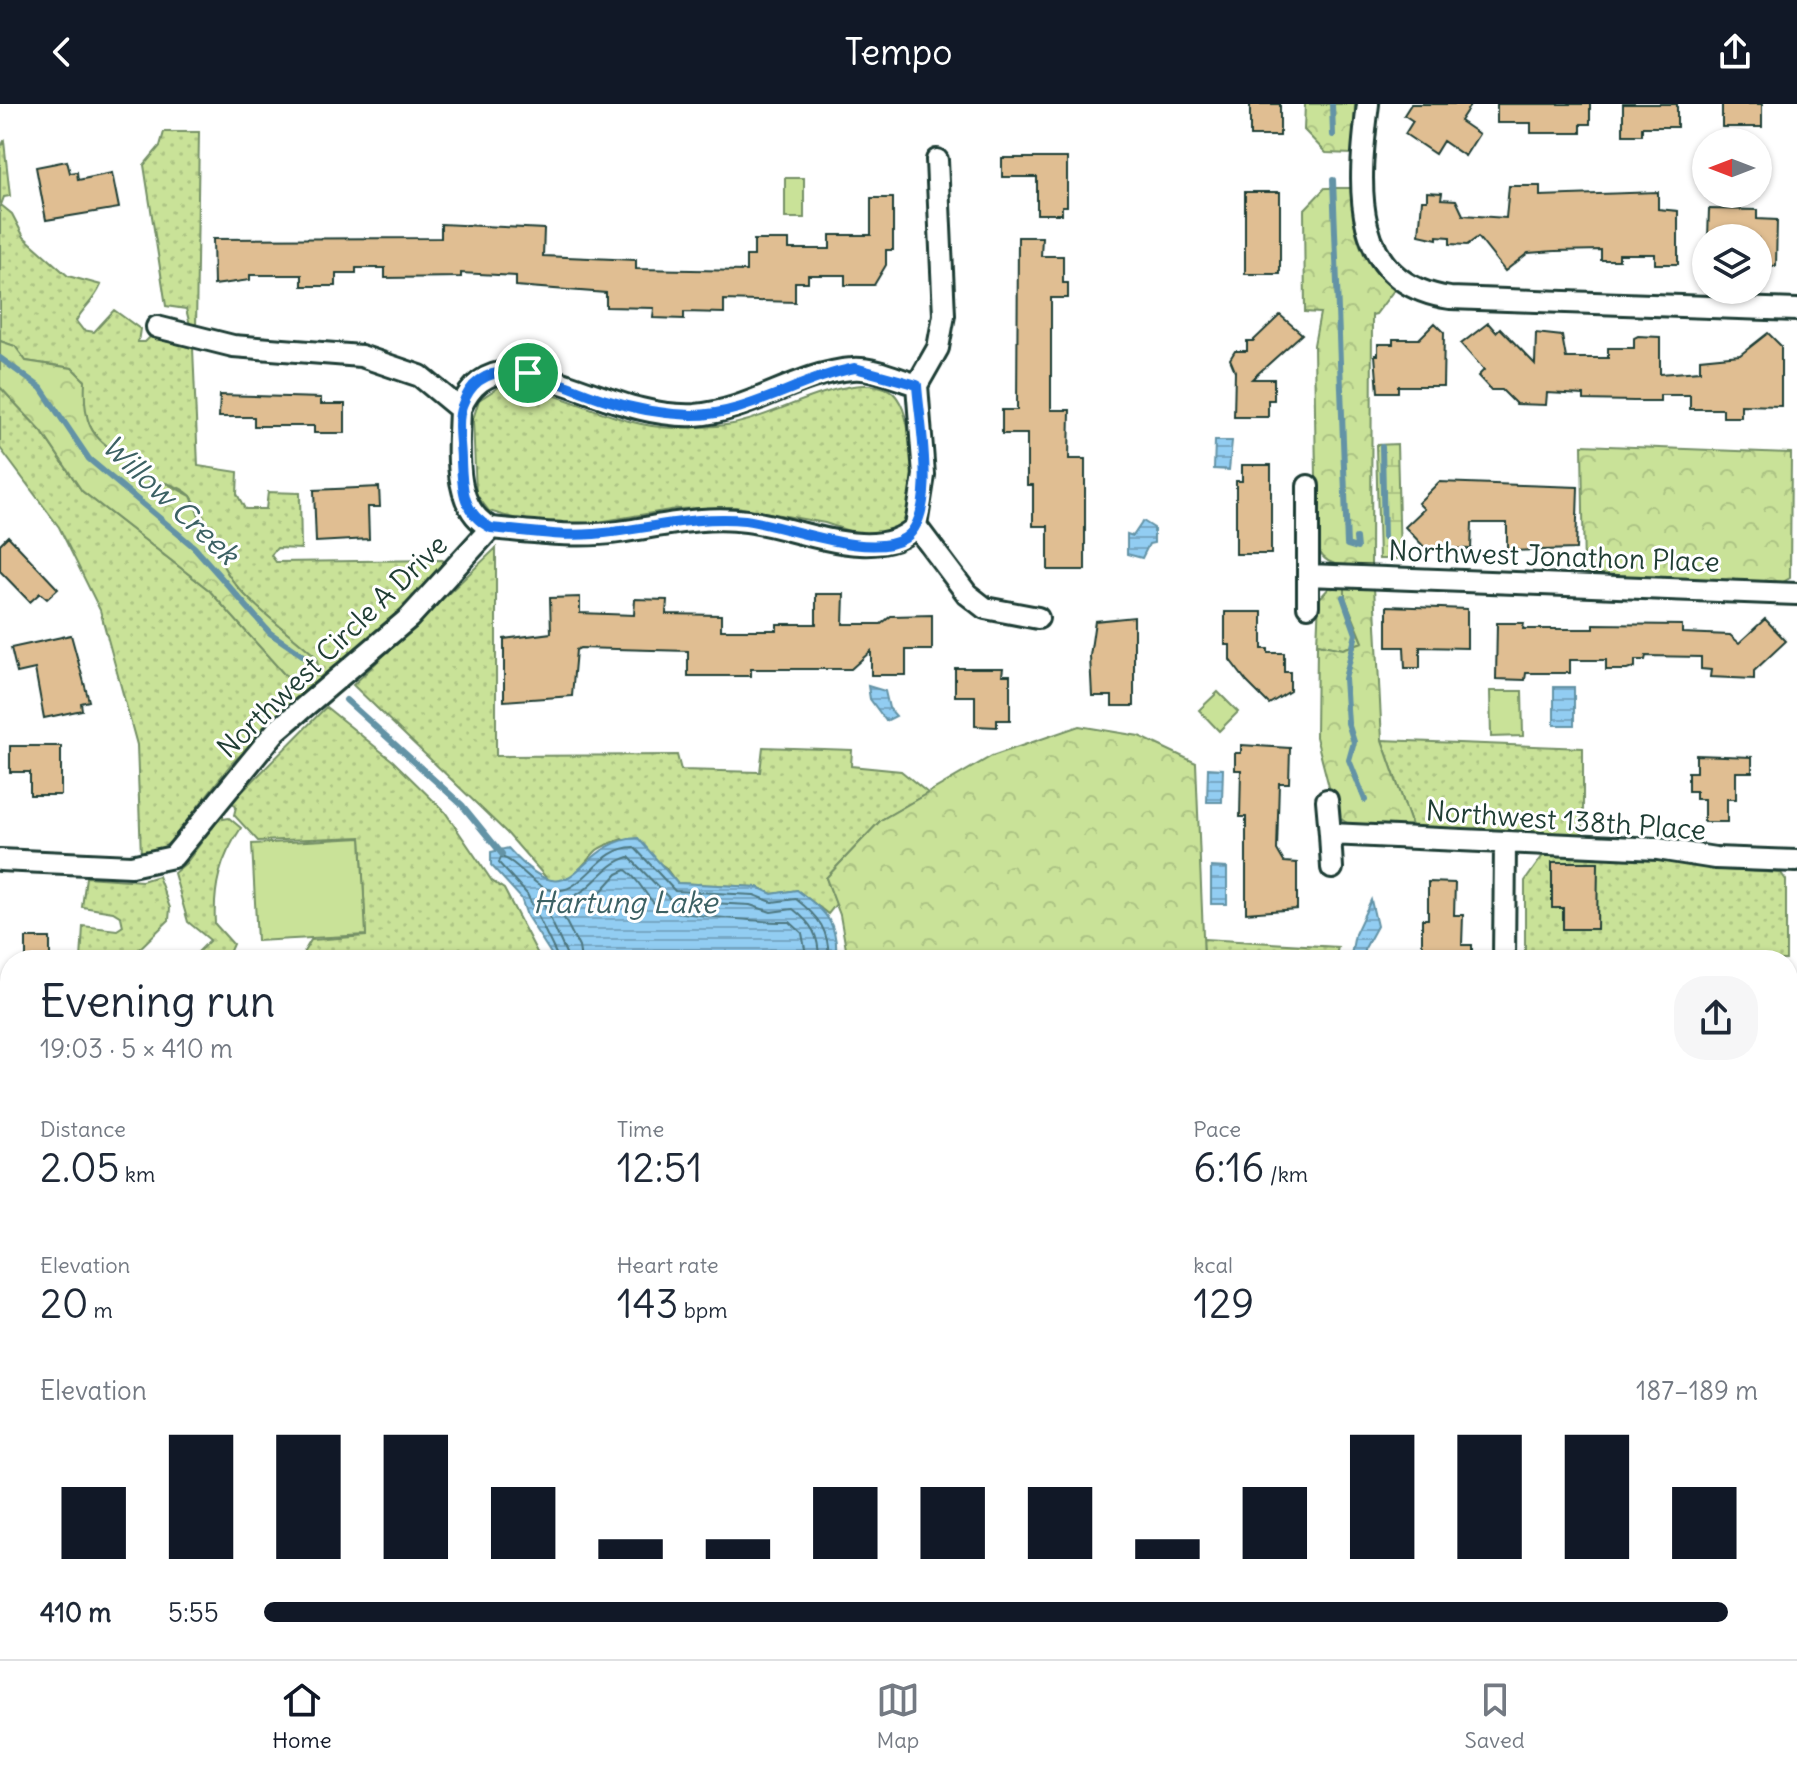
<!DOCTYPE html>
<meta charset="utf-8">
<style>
body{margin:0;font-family:Delius,sans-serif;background:#f6f6f7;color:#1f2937;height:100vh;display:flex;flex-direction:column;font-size:30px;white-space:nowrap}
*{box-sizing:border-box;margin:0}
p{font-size:26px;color:#747a83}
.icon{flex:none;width:44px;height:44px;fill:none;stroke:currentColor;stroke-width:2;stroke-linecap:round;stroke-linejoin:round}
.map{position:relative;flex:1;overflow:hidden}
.sheet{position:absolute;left:0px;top:846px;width:1798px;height:710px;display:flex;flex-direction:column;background:#fff;border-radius:32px 32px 0 0;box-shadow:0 2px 6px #0004}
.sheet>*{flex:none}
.needle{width:52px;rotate:270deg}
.fabs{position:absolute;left:1692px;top:24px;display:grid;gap:16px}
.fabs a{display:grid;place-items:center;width:80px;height:80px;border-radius:50%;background:#fff;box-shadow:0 2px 6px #0004;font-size:40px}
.pin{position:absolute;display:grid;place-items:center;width:68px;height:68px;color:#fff;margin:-34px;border:4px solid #fff;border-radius:50%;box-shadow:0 2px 8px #0007}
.round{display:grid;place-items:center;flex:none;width:84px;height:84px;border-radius:32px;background:#f6f6f7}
.head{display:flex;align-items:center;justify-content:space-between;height:136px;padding:0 40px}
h1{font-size:44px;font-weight:600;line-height:60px}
.metrics{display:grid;grid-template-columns:repeat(3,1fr);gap:12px;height:136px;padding:8px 40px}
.metrics div{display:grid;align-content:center}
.metrics b{font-size:40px;font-weight:600}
.metrics small{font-size:22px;font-weight:400}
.metrics p{font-size:22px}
.chart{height:224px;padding:16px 40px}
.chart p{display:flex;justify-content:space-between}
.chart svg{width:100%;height:144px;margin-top:8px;stroke:#111827;stroke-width:6}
ul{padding:0 40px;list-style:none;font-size:26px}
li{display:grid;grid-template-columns:128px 96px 1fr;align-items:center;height:60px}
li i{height:20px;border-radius:10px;background:#111827}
header{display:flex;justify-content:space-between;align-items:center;height:104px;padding:0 40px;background:#111827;color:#fff;font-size:36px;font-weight:600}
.dock{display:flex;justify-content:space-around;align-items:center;height:112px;border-top:2px solid #e0e1e3;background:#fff;font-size:22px;color:#747a83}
.dock a{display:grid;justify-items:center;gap:4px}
.dock .current{color:#111827}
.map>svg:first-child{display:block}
.green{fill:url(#green-dots);stroke:#749066;stroke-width:2}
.forest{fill:url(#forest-crowns);stroke:#749066;stroke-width:2}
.wetland{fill:url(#wetland-marsh);stroke:#749066;stroke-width:2}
.pitch{fill:#c9e298;stroke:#749066;stroke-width:2}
.water{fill:url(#water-rules);stroke:#6493a6;stroke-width:2}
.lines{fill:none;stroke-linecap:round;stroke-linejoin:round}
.shore{stroke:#4d7780;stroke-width:2}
.stream{stroke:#6493a6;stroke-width:6}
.building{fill:#e0be92;stroke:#1f3d34;stroke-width:2}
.minor-casing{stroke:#1f3d34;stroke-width:26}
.minor{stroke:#fff;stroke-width:20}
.route-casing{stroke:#fff;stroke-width:16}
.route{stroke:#1a73e8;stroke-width:10}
.labels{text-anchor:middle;stroke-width:6;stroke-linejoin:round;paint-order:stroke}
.street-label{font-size:28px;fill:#1f3d34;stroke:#fff}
.water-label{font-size:30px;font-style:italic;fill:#3c6164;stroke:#fff}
</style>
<header><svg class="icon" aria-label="back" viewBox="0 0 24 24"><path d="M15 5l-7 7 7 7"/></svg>Tempo<svg class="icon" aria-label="share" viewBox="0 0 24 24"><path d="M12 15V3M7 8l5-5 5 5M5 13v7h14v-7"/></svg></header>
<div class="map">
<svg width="1797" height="1555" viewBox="0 0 1797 1555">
<defs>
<pattern id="green-dots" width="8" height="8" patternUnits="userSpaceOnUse" patternTransform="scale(2)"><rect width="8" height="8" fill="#c9e298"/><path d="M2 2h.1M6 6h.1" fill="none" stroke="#acc384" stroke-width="1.8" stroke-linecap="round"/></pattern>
<pattern id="forest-crowns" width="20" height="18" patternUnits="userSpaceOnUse" patternTransform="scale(2)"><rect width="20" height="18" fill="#c9e298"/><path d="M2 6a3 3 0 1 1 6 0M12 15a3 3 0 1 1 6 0" fill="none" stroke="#acc384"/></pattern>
<pattern id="wetland-marsh" width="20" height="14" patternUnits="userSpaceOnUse" patternTransform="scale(2)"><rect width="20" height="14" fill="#c9e298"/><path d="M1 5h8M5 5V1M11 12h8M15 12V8" fill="none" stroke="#acc384"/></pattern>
<pattern id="water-rules" width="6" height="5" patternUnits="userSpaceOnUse" patternTransform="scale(2)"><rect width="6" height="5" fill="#92cdf2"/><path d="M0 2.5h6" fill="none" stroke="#77a8c5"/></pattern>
</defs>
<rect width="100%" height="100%" fill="#fff"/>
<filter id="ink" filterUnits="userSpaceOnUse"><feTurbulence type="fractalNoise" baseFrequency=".0125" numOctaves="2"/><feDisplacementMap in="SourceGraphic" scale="16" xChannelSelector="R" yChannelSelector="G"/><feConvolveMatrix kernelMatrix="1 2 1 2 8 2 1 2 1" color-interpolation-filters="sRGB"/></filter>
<g filter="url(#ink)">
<!-- green -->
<path class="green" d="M164 28H199L196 225H191L186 205 166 202 144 61 160 42Z
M4 37 10 92 4 93 1 101 12 110 24 133 68 172 101 181C93 199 84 202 76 217L83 226 94 228 114 206 140 225 138 238H145L150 233 193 244 198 362 238 368 237 390 245 405H266L268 388 300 389 301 445 277 444 271 451 276 458 442 456 448 459 376 529 232 659 171 737 157 749 141 752 137 641 100 506 59 423 0 344V283L42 328 82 387 209 486 284 570 316 553C280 518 216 484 214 429 204 418 196 397 190 391 174 377 148 376 128 372L123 352C88 334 83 315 84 277L72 264 26 257 15 242 0 237V44Z
M514 281C569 290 622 325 678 324 696 323 716 323 733 320 774 313 845 269 885 284 902 290 907 316 909 331 914 363 914 395 900 426L867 433 825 419 736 403 676 405 574 422 519 416 489 407 476 390 473 315 479 296 499 283Z
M496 444V652L677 651 681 666 760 668 763 643 852 646 851 662 901 667 928 689 881 716 826 774 836 800 828 810 797 786 772 790 757 783 677 779 665 763 622 735C614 738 604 741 597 746 581 761 574 780 549 777L507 729 353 581Z
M1345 482V494L1363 538 1343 545 1317 540 1319 495 1330 483Z
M326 603 393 657 445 708 492 777 504 785 541 856H299L311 836 366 832 361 733 258 737 234 711 236 703 232 698Z
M1382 636 1583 644V732L1413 725Z
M223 709V715L229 714 241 724C220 755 213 783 215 820L233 840 226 856H195L192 854 210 836 188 818 174 769 186 759Z
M1544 750 1647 754 1724 766 1781 769 1786 776V856H1525V777Z
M158 772 170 804 169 816 134 850 139 856H81L83 822 117 826 123 822 121 813 113 808 82 803 86 773 142 777Z
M1203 835 1338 843 1335 856H1204Z
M10 955V989L0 993V958Z
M671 1546H737V1555H671Z
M1144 1546H1179L1177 1555H1144Z"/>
<!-- forest -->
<path class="forest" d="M1305 0H1355L1353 50 1326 49 1304 26Z
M1325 84H1352C1351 126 1360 159 1394 186L1376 210 1372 211 1371 462C1350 462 1323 466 1317 441L1314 241 1320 209 1305 208 1304 106Z
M0 237 15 242 26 257 72 264 85 277C83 315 88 334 123 352L128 372 168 380 191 392 200 414 214 429C216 484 280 518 316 553L318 562 310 575 298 579 284 570 209 486 82 387 42 328 0 283Z
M1582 341 1791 349 1790 474 1783 478 1584 471Z
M1345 482 1374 483 1382 636 1413 725C1389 724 1345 731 1335 706L1316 633 1317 540 1343 545 1363 538 1345 494Z
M1079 622 1139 632 1196 659 1204 856H848L840 811 826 774 881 716 992 652Z"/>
<!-- wetland -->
<path class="wetland" d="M1397 340 1400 455H1379L1376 341Z"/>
<!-- pitch -->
<path class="pitch" d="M785 74H804V114H785Z
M1490 587H1522L1523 632 1491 633Z
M1218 588 1238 608 1219 627 1199 606Z
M361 734 366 831 257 837 252 740Z"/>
<!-- water -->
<path class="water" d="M1215 337H1232L1229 366 1214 365Z
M1143 417 1154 424V439L1149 440 1142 454 1127 450V430L1133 432Z
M868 582 885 587 889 604 896 612 886 617 870 595Z
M1554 583H1574V621H1554Z
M1208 664 1223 665 1222 698H1207Z
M638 734 677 779 757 783 772 790 797 786C825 807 839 818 836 856H555L527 812 521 794 491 761V748L508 744C577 821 573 737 638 734Z
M1211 763 1227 764V800H1211Z
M1371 796 1377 822 1364 846 1365 856H1350L1355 830Z"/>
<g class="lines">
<!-- shore -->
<path class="shore" d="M559 856 527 790 499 759 501 753C517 757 530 779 547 785 583 796 595 743 634 743L675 787 754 791 772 798 796 795C819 813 829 826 829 856
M569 856 542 796C550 794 558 798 567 795 593 787 603 760 629 753L672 797 750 801 771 808 793 805C812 820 819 831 819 856
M581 856 579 843 562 810 597 792 617 770 626 766C640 776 646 794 659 804 669 810 774 819 790 818L802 829 807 856"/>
<!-- stream -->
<path class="stream" d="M1332 0 1333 31
M1333 76 1347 441 1357 444 1356 434
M0 254 41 284 89 355 194 443 270 529 304 552 316 566
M1382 343 1384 433
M1343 493 1356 530 1345 575 1348 619 1354 638 1349 656 1365 696
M346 596 462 701 502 750"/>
</g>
<!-- building -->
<path class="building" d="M1250 0H1280V32H1250Z
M1411 0H1471L1460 17 1479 30 1465 52 1443 37 1435 50 1405 30 1413 17 1404 11Z
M1497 0H1590V20H1581V29H1531V19H1497Z
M1623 0H1677V23H1642V31H1623Z
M1722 0H1762V23H1722Z
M1002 54H1067V102H1062V110H1037V73H1002Z
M67 57 70 69 77 68 78 76 112 69 119 104 46 116 36 63Z
M1509 82H1540V92L1658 88V105L1678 107V160H1655V150H1619V156H1601V146L1555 147 1528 149 1505 167 1478 133 1467 141 1450 140V133L1437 132V135L1419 131 1422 96H1427V88L1442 89 1441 95 1456 96 1463 111 1506 114Z
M1245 88H1280V170H1245Z
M871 94H893V146H886V161L874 181H845V171H808V178H795V198L724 196V209L684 208V215L653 214 654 204 606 203V189L516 182V172L461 169V173L385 174V164H356V169H336V182H302V171H250V176L214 181 213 135 441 134V120L544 125 543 152 636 156V165L746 167V152H754V136H789V145H830V131H871Z
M1709 105 1757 106V115L1777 116 1776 162 1760 161 1758 134H1708Z
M1018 133H1042L1041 152H1063V179H1068V194H1051V306H1070L1069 355H1085V466H1048V422H1033V381H1027V330H1002V306H1017Z
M1280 211 1302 230 1252 275H1274V296H1268V313H1234L1235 267 1230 255 1235 247H1247V237H1253Z
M1435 219 1444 228 1443 282H1398V288H1378L1375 251H1378V240H1393V235H1419Z
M1488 219 1496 228 1500 224 1535 260 1536 229 1562 232 1566 254H1608V244H1634V234L1638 232 1660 233V270L1700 267V255L1740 251 1768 229 1781 242V302L1741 301V313H1723V305H1690V291H1660V297H1634L1584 296V291L1547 289 1546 301 1516 300 1502 286H1491L1478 272 1484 266 1461 240Z
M220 291 321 294V300H345V329H314V322H254V313H219Z
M1242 361H1271V450H1236V377H1242Z
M1439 378 1578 383 1576 445 1507 447V419H1472L1471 445 1435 444 1430 449 1405 423 1424 405 1418 399Z
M379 383 380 403H368L369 435 316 438 314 386Z
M8 432 58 485 47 495 40 489 30 498 0 467V440Z
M816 490H844L843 520H881L891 512 932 511V546H906V571H871V547L851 565H751V572H688V547L580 544 576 546 572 592 504 597V535L551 529 550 494 580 493V509L634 511 635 495 667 496 666 510 721 511V526H777V520H816Z
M1387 502 1467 505V544L1420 543V564H1405L1404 543H1387Z
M1225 508H1262V545H1268V549H1284V568H1290V587L1269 600 1247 578 1230 556V541H1225Z
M1134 513V602H1112V592H1092L1090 552 1095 517Z
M1765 515 1786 537 1754 567V575L1710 573 1711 566 1701 565V553L1646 552 1645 556H1635V563L1627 566H1606V556H1570V569H1526L1525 576 1496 575 1497 519H1524L1523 525H1594V520L1682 521V529L1730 531 1739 539Z
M71 531 89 597 81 599 82 606 44 614 35 565 17 569 11 544Z
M955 564H1003L1002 571H1010V616H997V623L975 622V592H955Z
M1241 641 1290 644 1289 679H1279L1277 746 1284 758 1297 759V805L1246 809V713H1240L1241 666H1235V649H1241Z
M10 642H61V691H30V668H10Z
M1696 651 1752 653V668H1736V695H1727V718H1704V695H1696V687H1688V668H1696Z
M1552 758H1598L1597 825H1563V804H1552Z
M1428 778 1455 779 1454 811H1463L1462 841H1472V856H1422V815H1428Z
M26 834H50V856H26Z"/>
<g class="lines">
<!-- minor casing -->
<g class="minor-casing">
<path id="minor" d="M1368 0C1358 81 1348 179 1450 194L1797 206
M157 223 233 242 361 252 420 272 460 305C471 280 486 269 512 267 575 275 629 314 695 311 751 307 797 269 852 265 873 263 897 275 917 281
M460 305C459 343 451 404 491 424 534 428 577 434 619 428 663 422 702 411 747 417 796 423 878 463 916 422L967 490 985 504 1038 514
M1308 382V502
M916 422 924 371 917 281 938 244 944 211 937 56
M1308 471 1797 490
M1327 696 1330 730
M0 756 131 762 173 753 276 627 409 514 491 424
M1332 764 1330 730 1658 745 1715 754 1797 757
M1504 856 1505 739
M0 1125 10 1121
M0 1521 10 1518
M239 1546 263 1555
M918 1546V1555
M1654 1546 1669 1555
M465 1555 466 1546"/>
</g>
<!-- minor -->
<use href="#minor" class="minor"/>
</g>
</g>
<g class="lines" filter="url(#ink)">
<!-- route casing -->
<g class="route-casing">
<path id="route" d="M855 264 917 281C919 316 939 411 905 434 871 457 785 421 745 416 693 411 645 426 594 430 560 433 525 427 491 424 463 410 462 385 461 357 461 340 456 318 462 302 484 236 564 284 606 296 634 305 662 310 691 311 747 312 800 274 855 264Z"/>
</g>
<!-- route -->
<use href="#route" class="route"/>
</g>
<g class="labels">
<!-- street labels -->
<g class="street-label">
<text transform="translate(1554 452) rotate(2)" y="10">Northwest Jonathon Place</text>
<text transform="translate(332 542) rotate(-44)" y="10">Northwest Circle A Drive</text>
<text transform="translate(1566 716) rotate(4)" y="10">Northwest 138th Place</text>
</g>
<!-- water labels -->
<g class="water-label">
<text transform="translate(170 396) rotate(43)" y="10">Willow Creek</text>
<text x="625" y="809">Hartung Lake</text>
</g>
</g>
</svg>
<div class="fabs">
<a><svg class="needle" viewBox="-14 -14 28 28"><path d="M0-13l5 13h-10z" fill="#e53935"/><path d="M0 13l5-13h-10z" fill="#747a83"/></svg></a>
<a><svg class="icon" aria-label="layers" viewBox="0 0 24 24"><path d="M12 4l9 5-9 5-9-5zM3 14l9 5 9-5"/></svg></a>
</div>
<div class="pin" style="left:528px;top:269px;background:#1e9e55"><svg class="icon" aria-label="arrive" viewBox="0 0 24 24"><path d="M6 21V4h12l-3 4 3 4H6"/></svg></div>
<section class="sheet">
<div class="head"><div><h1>Evening run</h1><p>19:03 · 5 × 410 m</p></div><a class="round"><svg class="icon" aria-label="share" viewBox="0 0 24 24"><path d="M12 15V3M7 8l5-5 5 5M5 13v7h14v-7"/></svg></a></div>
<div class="metrics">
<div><p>Distance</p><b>2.05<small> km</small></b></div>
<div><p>Time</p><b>12:51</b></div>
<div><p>Pace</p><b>6:16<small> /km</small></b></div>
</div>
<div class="metrics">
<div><p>Elevation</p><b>20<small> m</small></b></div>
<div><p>Heart rate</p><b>143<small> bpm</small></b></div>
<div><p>kcal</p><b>129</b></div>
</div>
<div class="chart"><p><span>Elevation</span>187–189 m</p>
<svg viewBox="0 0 160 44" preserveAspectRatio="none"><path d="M5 44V22M15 44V6M25 44V6M35 44V6M45 44V22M55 44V38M65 44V38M75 44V22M85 44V22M95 44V22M105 44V38M115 44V22M125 44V6M135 44V6M145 44V6M155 44V22"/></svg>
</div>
<ul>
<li><b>410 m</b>5:55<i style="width:98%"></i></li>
</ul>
</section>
</div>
<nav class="dock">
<a class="current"><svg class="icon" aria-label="home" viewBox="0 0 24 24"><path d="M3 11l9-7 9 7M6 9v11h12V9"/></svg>Home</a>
<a><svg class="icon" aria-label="map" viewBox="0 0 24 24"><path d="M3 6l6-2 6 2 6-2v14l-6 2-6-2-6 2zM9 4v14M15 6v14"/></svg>Map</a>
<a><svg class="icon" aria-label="saved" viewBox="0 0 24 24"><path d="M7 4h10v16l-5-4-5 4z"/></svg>Saved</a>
</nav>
